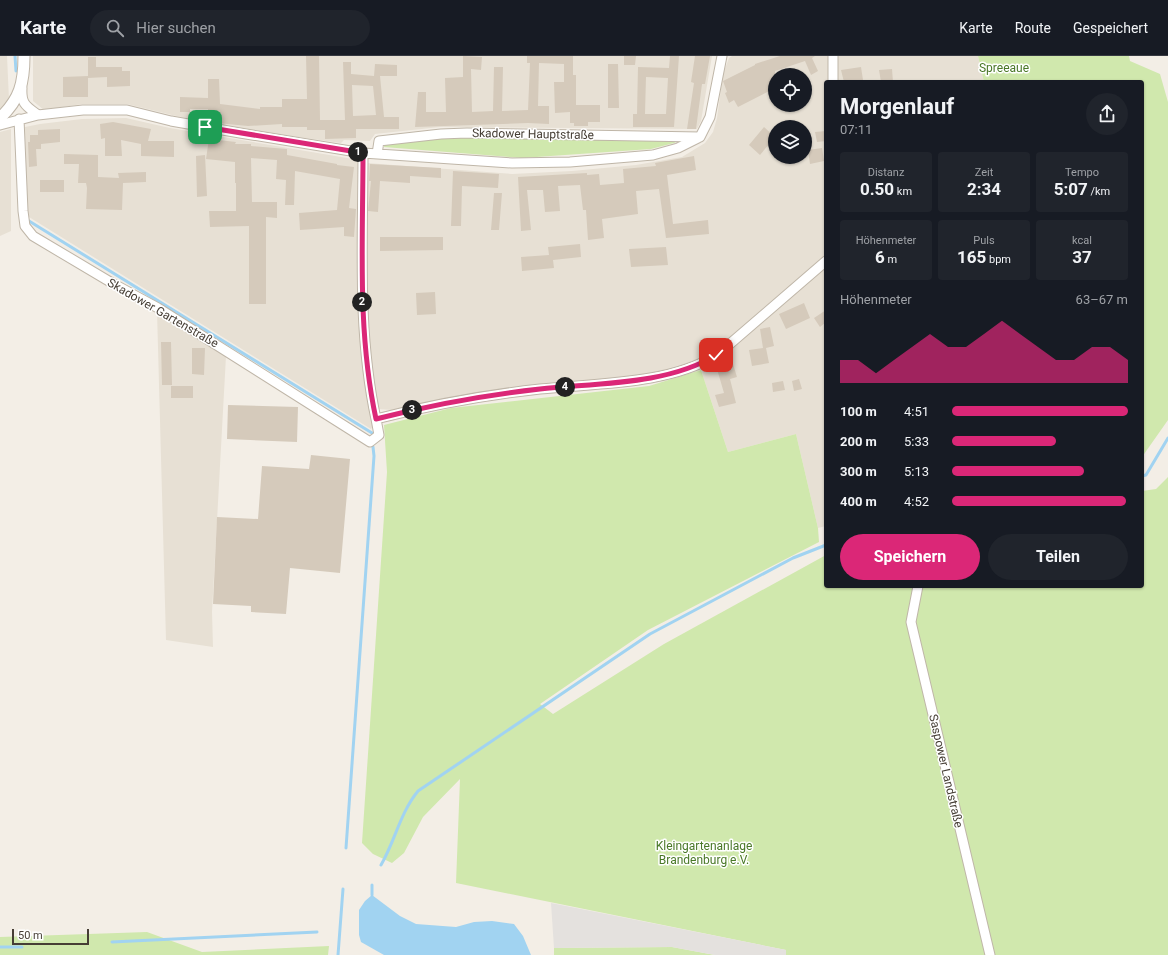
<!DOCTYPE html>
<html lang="de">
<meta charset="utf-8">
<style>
body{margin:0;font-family:Roboto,sans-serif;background:#20242c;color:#f1f3f6;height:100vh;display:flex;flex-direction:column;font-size:15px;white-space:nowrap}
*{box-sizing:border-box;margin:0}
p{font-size:13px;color:#9ea1a6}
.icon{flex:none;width:22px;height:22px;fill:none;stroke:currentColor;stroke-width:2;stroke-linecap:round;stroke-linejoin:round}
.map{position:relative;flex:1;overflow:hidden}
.sheet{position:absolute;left:824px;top:24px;width:320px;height:508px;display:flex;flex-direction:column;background:#171b24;border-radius:4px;box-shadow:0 1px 3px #0004}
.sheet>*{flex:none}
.buttons{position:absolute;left:768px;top:12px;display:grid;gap:8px}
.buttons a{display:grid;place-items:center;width:44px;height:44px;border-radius:50%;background:#171b24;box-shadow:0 1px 3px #0004;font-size:20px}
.scale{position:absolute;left:12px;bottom:10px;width:77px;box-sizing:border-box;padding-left:4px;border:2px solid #463e35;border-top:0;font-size:11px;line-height:14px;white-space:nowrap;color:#463e35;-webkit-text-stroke:3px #fff;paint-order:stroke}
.pin{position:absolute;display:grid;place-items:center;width:34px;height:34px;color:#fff;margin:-17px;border-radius:8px;box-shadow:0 2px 6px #0006}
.km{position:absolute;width:20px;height:20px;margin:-10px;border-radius:50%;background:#222;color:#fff;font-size:11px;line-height:20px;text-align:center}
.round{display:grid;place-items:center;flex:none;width:42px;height:42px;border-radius:21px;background:#20242c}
.summary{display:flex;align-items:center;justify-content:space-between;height:68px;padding:0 16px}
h1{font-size:22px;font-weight:700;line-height:30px}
.stats{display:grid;grid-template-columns:repeat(3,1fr);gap:6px;height:68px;padding:4px 16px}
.stats div{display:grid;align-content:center;border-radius:4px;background:#20242c;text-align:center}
.stats b{font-size:17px;font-weight:700}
.stats small{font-size:11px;font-weight:400}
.stats p{font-size:11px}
.chart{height:112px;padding:8px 16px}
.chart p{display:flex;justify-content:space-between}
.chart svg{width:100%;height:72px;margin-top:4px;fill:#db2777;opacity:.7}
.primary-button{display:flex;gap:8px;margin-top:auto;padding:8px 16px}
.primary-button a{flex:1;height:46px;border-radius:24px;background:#db2777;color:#fff;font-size:16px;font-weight:700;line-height:46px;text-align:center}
.primary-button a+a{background:#20242c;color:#f1f3f6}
ul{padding:0 16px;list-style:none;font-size:13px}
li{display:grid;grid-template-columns:64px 48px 1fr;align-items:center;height:30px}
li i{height:10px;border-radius:5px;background:#db2777}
header{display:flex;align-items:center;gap:24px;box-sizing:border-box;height:56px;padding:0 20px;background:#171b24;border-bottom:1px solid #363941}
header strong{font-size:19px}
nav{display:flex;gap:22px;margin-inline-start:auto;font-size:14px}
.search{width:280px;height:36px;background:#20242c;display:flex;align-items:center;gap:10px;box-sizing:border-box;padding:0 14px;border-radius:22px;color:#9ea1a6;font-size:15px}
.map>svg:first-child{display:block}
.residential{fill:#e7e0d4;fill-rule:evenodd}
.green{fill:#d0e8ad}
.parking{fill:#e4e1de}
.water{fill:#a1d3f1}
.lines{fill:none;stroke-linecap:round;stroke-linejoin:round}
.stream{stroke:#a1d3f1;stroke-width:3}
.building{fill:#d5cabb;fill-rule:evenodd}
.minor-casing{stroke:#bfb6a8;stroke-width:11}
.tertiary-casing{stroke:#bfb6a8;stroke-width:13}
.minor{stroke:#fff;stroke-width:9}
.tertiary{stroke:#fff;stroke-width:11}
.route-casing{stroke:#fff;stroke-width:8}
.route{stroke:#db2777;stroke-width:5}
.labels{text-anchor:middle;stroke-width:3;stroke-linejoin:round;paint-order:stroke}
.park-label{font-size:12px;fill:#497827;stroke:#fff}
.street-label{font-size:12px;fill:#463e35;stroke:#fff}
</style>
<header>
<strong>Karte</strong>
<div class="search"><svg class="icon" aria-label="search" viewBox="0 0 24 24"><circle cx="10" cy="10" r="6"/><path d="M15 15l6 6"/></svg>Hier suchen</div>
<nav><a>Karte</a><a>Route</a><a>Gespeichert</a></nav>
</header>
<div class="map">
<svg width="1168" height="899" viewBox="0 0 1168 899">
<rect width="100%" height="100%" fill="#f3eee6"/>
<!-- residential -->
<path class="residential" d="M0 0H7L9 44 0 56Z
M33 0H712L701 65 697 73 440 71 375 78 370 85 344 84 341 87 241 73 172 59 127 48H82L44 54 33 45Z
M732 0H829V26H826V199L740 274 716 293 693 305 646 319 453 341 392 354 378 353 372 326 366 260 367 107 512 118 572 115 636 109 682 101 705 87 713 76 717 62 723 18 729 2ZM775 19H805V49H775ZM775 71H805V101H775Z
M838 0H978L984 26H838Z
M126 62 170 72 359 104 373 370 371 373 29 161 26 155 25 71 40 68 82 63Z
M11 73V175L0 180V76Z
M826 210V470L818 472 796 378 728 396 701 314 717 303Z
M157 255 226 300 212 556 213 591 166 584Z"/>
<!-- green -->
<path class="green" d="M978 0H1129L1130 5 1160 18 1168 46V364L1142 401V26H984Z
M467 81 680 84 674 87 651 93 522 102 384 91 385 87 440 82Z
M701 314 728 396 796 378 818 472 819 486 648 574 540 648 553 658 664 588 826 499V530H1142V435L1156 433 1168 421V899H786V894L456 827 460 723 423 761 404 797 392 807 373 798 362 787 387 416 384 369 451 352 649 330Z
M147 876 202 896 329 890 328 899H0V881Z
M672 891 715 899H554V892Z"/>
<!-- parking -->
<path class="parking" d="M551 847 786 894V899H715L672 891 554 892Z"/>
<!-- water -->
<path class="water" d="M372 839 400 860 416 868 456 871 474 866 492 865 514 868 523 880 531 899H384L361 886 359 879V854L365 845Z"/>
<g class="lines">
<!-- stream -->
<path class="stream" d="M15 0 16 15
M29 165 372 377
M1142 420 1146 419 1168 382
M346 792 374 400 373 391
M381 809C395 785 400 757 418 735L650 578 793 502 826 489
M372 839V829
M112 886 317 876
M0 891H22
M338 899 343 833"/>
</g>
<!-- building -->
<path class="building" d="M306 0H319L320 64H345L343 6H351V18L374 20 375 8 397 9V20H377H380L384 61H399V73H356V82L325 83V74H307V71H282V68L248 70 217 67 210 66V56L208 55V53H190V56H180V41L208 42V23H219L220 48 260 53V51H282V43H307ZM352 29 373 30 376 59 353 60Z
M463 0 482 1 481 14 471 13 472 56 493 55 494 11H503L502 55 528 54 530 7H527V0H573V19H576V49H600V66H588V70H574V67H570V56L555 57 554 26H564V8L539 7 538 50H549V68L528 67 415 71 418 36H426V56H446L445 22 463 21Z
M624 0H636L635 9H624Z
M670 0H679L674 71H633V58H637L638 11 669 12ZM646 21 668 22 666 58H645Z
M695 0H710L705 28H702L696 73H687L694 27 691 26Z
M780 0H815L812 2 818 15 811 19 805 5 775 15V32L738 51 734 44 729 47 725 37 727 36 723 25 755 9V8Z
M88 1H96V11H122V15H130V30L107 31V21L88 22V41H63V21L88 20Z
M608 8H618L619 52H608Z
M861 11 863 24 844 26 841 14Z
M892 13 893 26H881L879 14Z
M113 66 151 73 148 85H174V101L141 100V88L121 84 122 100H105V82L101 83 100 68Z
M764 71 775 81 760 99 749 89Z
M60 73V86L41 88V93H36L37 110 29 111 28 86H30V79H38V74Z
M826 75V85L817 86 815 76Z
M209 83 236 86 235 88H251V90L287 93V99L337 108V109L354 111 349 152 356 153 354 181 344 180V171L300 174 299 157 337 154 340 123 295 115 294 149H285L286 124 276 123 277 104 251 102 252 146H277V162L266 161V248H249V170L210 171 209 155H236V127H235V106L206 103Z
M822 92 824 105 810 108 808 94Z
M64 98 98 99V121L119 122 118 117 146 116V126L123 127 122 154 86 153 87 132 86 127H78L79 108H64Z
M205 99 207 140 197 141 196 100Z
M694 100 696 114 667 119 673 168 708 164 709 178 666 182 659 133 636 135 638 158 602 163 604 182 588 184 586 154H583L580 129 558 130 560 155 545 156 543 134H527L531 174 521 175 518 121 587 117V119L599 118 600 129 624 127 623 113 656 110 655 107Z
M370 108 441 112V122L410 120V127L380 125 378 156 368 155 371 125H369Z
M453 115 499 118 498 132 462 130 461 170H451Z
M40 124H64V136H40Z
M494 137H502L499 174H491Z
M380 181H443V194L380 195Z
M580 188 581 201 553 204 554 212 522 215 521 201 549 199 548 191Z
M666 191 668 209 631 211 629 193Z
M435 236 436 258 417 259 416 237Z
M804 247 810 262 786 273 779 258Z
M826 254V266L820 271 814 262Z
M770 271 774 290 766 292 769 307 752 310 749 294 763 292 760 273Z
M161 286H171L172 329H162Z
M192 292H205L204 319 192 318Z
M733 308 737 321 730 323 736 347 719 351 715 339 724 337 717 313Z
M799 323 802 333 794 335 792 325Z
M783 325 785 334 773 336 772 327Z
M171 330H193V342H171Z
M228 349 298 351 297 386 227 383Z
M311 399 350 403 340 517 290 512 286 558 251 556V550L213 548 217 461 258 463 262 410 309 413Z"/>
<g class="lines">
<!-- minor casing -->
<g class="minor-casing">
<path id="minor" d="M833 26V0
M22 32C21 48 26 50 38 59
M19 63 23 155 25 170 33 180 112 227 158 252 370 386 379 379 376 363
M0 69 38 59 83 54H127L171 65 240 77 363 97 512 107 570 106 653 99 678 92 700 81 710 61 722 0
M363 97C363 186 357 275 376 363 430 349 485 339 540 333 597 327 667 329 717 299L826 205
M377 98 379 85 441 78 467 77 700 81
M918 530 911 566 990 899"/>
</g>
<!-- tertiary casing -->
<g class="tertiary-casing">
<path id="tertiary" d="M0 62C20 43 24 27 24 0"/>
</g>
<!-- minor -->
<use href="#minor" class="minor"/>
<!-- tertiary -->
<use href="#tertiary" class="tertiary"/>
</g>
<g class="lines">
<!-- route casing -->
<g class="route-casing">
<path id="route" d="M205 71 363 97C363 186 357 275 376 363 430 349 485 339 540 333 596 327 668 329 716 299"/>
</g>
<!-- route -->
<use href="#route" class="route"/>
</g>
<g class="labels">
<!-- park labels -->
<g class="park-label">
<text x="1004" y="16">Spreeaue</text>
<text x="704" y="794">Kleingartenanlage<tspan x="704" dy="14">Brandenburg e.V.</tspan></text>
</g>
<!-- street labels -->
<g class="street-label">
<text transform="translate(533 78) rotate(1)" y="4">Skadower Hauptstraße</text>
<text transform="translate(163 257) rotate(30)" y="4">Skadower Gartenstraße</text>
<text transform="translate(946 715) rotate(77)" y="4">Saspower Landstraße</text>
</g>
</g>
</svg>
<div class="buttons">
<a><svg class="icon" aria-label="locate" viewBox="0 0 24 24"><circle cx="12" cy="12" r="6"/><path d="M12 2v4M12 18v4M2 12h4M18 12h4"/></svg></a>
<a><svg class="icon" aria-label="layers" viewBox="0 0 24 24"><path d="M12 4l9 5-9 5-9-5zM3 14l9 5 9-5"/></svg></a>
</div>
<div class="scale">50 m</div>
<div class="pin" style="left:205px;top:71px;background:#1e9e55"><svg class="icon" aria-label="arrive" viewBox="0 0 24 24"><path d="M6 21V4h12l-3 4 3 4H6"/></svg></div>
<div class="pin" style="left:716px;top:299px;background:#d93025"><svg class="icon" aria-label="check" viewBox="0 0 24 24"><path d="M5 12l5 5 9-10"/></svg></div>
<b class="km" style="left:358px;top:96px">1</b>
<b class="km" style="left:362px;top:246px">2</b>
<b class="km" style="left:412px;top:354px">3</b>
<b class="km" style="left:565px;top:331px">4</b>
<section class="sheet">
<div class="summary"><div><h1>Morgenlauf</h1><p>07:11</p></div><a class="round"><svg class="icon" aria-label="share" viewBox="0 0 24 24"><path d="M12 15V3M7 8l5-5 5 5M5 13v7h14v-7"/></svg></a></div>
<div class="stats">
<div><p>Distanz</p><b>0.50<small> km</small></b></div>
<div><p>Zeit</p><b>2:34</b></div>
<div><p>Tempo</p><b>5:07<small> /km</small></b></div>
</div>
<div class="stats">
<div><p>Höhenmeter</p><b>6<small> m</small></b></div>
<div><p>Puls</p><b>165<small> bpm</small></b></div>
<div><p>kcal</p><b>37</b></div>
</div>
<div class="chart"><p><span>Höhenmeter</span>63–67 m</p>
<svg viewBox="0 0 160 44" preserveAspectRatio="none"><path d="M0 44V30L10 30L20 38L30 30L40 22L50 14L60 22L70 22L80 14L90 6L100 14L110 22L120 30L130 30L140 22L150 22L160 30V44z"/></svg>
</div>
<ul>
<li><b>100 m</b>4:51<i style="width:100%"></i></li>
<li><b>200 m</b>5:33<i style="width:59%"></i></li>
<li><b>300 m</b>5:13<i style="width:75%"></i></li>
<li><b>400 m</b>4:52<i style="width:99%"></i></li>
</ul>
<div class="primary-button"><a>Speichern</a><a>Teilen</a></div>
</section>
</div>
